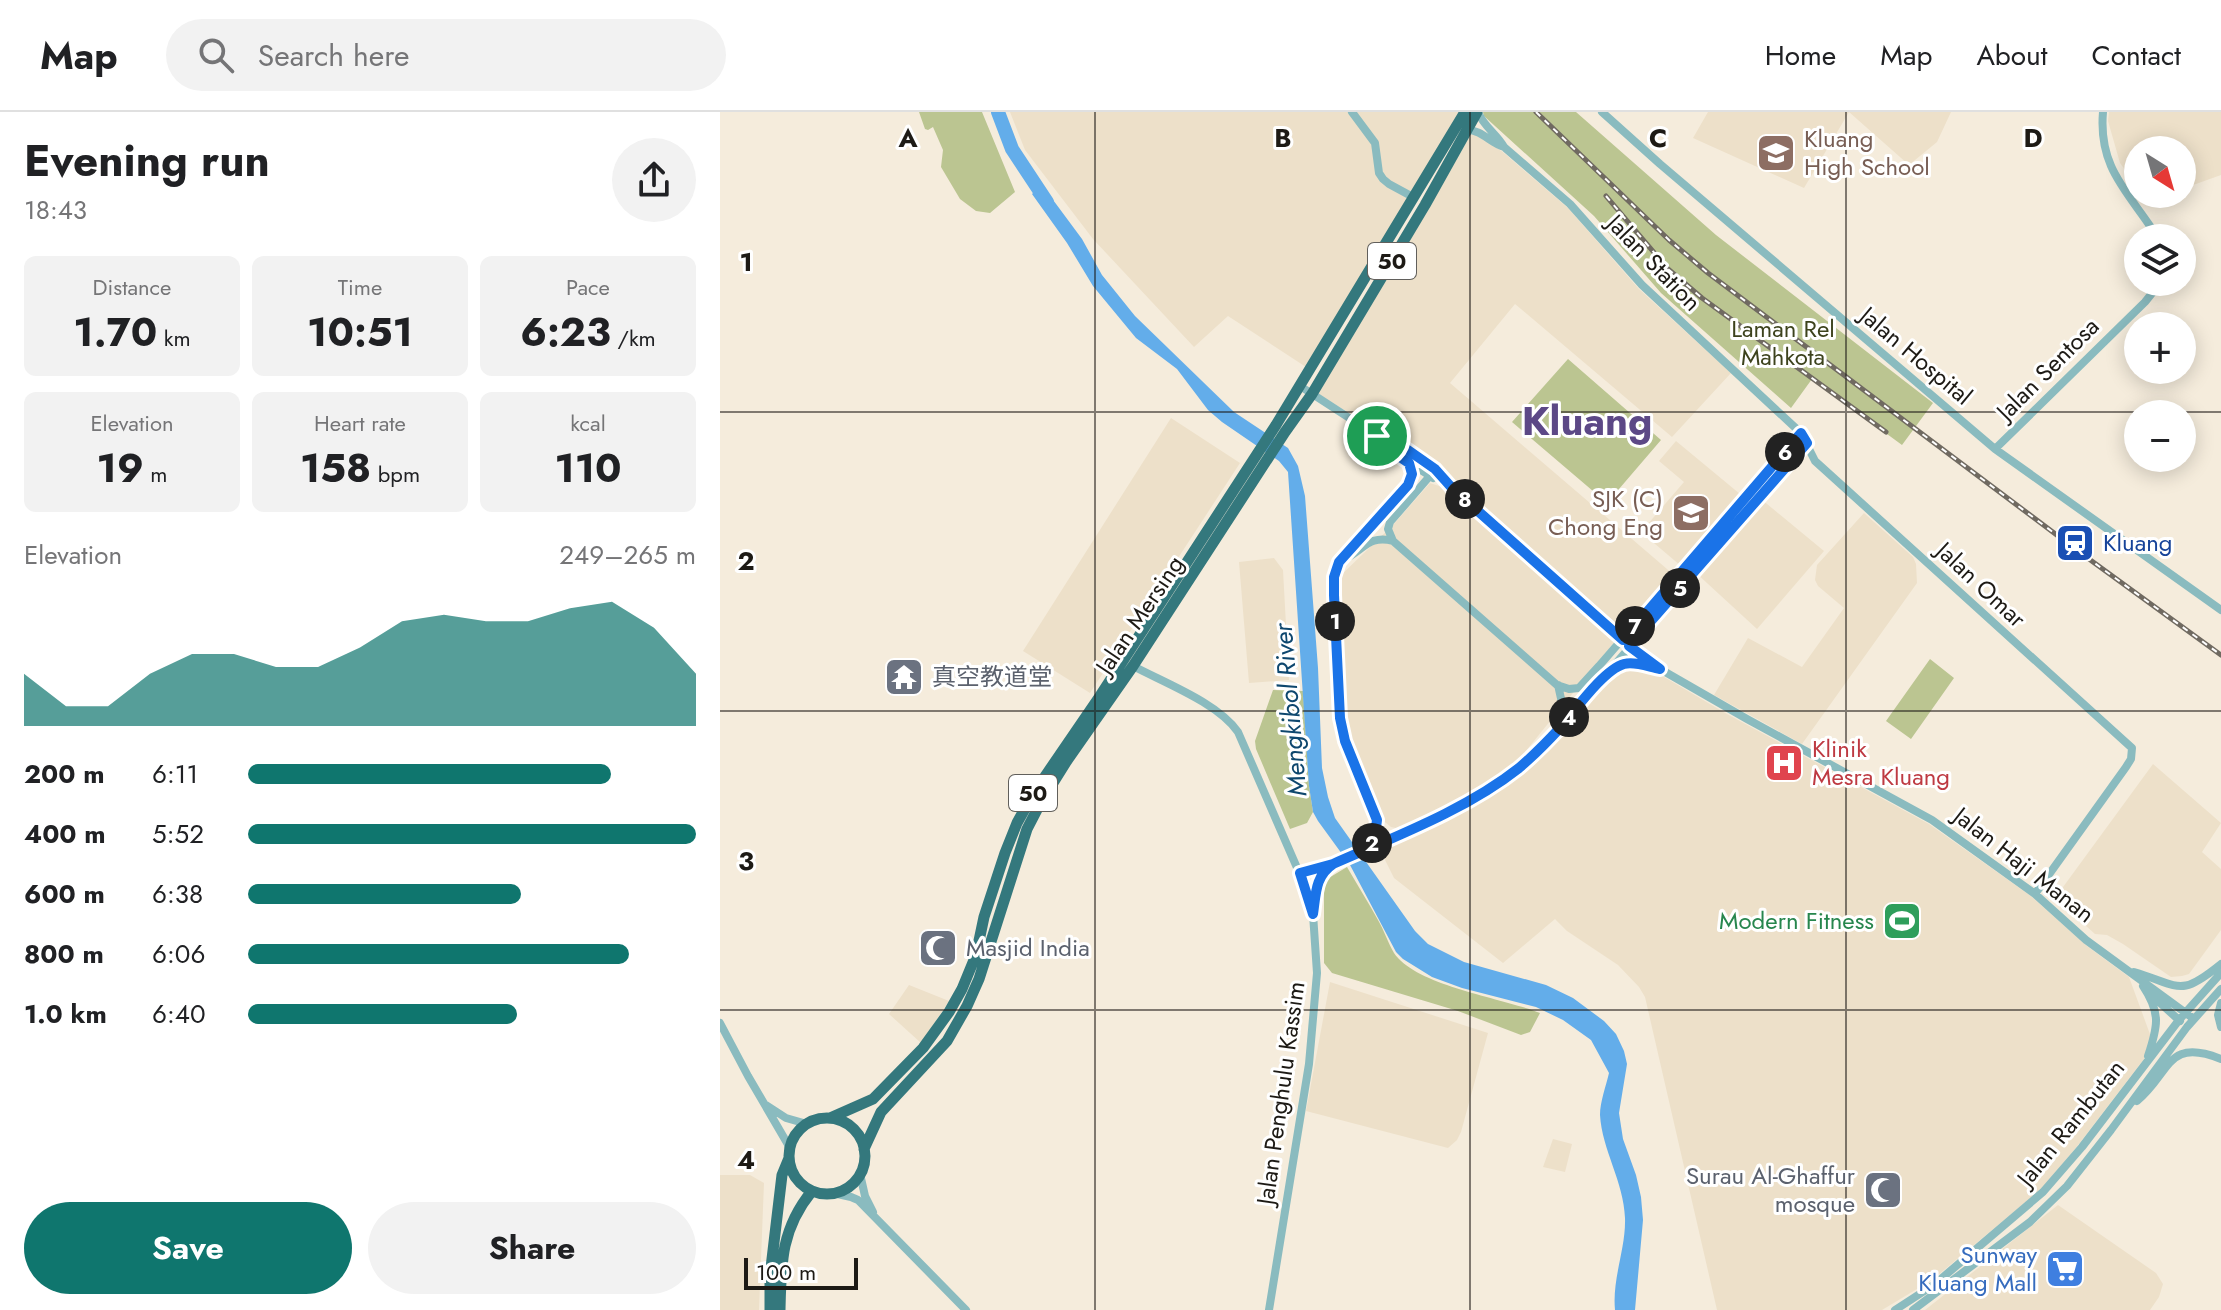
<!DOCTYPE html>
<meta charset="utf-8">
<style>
body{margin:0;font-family:Jost,"Noto Sans SC",sans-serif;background:#f2f2f2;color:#202124;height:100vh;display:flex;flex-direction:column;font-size:30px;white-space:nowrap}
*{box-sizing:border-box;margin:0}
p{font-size:26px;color:#757577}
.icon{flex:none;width:44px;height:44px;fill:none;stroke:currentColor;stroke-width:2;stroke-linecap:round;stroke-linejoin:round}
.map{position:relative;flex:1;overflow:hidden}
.details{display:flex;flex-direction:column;background:#fff;width:720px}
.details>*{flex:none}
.needle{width:52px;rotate:143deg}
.fabs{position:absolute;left:1404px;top:24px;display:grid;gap:16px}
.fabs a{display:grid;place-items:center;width:72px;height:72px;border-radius:50%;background:#fff;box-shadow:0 4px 20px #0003;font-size:40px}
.scale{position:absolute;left:24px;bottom:20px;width:114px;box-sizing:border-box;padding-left:8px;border:4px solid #1d1a15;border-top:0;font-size:22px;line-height:28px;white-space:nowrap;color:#1d1a15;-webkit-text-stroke:6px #fff;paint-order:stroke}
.pin{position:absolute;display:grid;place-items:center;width:68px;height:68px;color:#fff;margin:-34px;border:4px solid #fff;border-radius:50%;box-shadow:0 2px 8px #0007}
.km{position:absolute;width:40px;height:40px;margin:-20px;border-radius:50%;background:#222;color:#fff;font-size:22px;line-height:40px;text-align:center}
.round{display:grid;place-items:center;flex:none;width:84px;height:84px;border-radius:42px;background:#f2f2f2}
.head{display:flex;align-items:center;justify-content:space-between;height:136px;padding:0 24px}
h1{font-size:44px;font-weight:700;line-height:60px}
.figures{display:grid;grid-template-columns:repeat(3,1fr);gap:12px;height:136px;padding:8px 24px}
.figures div{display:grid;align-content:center;border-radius:12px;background:#f2f2f2;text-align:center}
.figures b{font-size:40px;font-weight:700}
.figures small{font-size:22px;font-weight:400}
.figures p{font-size:22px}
.chart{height:224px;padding:16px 24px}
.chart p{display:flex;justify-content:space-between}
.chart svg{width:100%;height:144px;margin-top:8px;fill:#0f766e;opacity:.7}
.cta{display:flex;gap:16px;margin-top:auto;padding:16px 24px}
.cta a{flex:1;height:92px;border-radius:48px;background:#0f766e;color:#fff;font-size:32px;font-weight:700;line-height:92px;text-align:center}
.cta a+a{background:#f2f2f2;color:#202124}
ul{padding:0 24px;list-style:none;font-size:26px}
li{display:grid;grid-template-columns:128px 96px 1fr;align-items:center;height:60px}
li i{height:20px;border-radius:10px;background:#0f766e}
header{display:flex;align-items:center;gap:48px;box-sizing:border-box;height:112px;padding:0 40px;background:#fff;border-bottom:2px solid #e0e0e0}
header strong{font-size:38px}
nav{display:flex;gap:44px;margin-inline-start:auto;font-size:28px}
.search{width:560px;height:72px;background:#f2f2f2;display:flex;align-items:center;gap:20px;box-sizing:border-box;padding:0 28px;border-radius:44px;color:#757577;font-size:30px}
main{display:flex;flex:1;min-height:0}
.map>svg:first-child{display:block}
.built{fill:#ede0c9}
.green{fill:#bbc591}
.water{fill:#63adea}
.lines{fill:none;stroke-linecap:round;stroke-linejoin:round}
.river{stroke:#63adea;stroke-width:14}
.minor{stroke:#8abbbf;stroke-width:8}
.highway{stroke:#34787d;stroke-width:11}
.rail-casing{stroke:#706a61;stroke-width:5}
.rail{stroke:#fff;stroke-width:2;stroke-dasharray:6;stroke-linecap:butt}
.route-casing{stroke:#fff;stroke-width:16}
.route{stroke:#1a73e8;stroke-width:10}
.grid{fill:none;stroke:#1d1a15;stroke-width:2;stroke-opacity:0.55}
.labels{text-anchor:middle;stroke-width:6;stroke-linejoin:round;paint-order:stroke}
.shield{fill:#fff;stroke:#615f5b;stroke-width:2}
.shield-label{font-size:22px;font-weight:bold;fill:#1d1a15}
.education-label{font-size:24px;fill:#785e54;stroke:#fff;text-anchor:start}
.street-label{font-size:24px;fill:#1d1a15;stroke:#fff}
.park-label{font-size:24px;fill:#3d431d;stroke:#fff}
.transit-label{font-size:24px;fill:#164399;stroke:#fff;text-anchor:start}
.worship-label{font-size:24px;fill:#5b616d;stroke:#fff;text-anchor:start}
.health-label{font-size:24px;fill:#be3a42;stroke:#fff;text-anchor:start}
.leisure-label{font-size:24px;fill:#27864d;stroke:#fff;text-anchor:end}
.shop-label{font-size:24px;fill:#366cbe;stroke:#fff;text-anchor:end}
.water-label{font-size:26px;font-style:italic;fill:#0e476e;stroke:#fff}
.town-label{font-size:40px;font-weight:bold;fill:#5c4886;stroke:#fff}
.grid-label{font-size:26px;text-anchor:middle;font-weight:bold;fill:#1d1a15;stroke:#fff;stroke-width:6;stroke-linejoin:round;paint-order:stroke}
</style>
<header>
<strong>Map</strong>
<div class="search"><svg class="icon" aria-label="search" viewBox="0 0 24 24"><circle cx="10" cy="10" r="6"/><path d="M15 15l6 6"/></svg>Search here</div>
<nav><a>Home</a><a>Map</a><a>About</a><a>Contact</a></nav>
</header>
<main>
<section class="details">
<div class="head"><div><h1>Evening run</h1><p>18:43</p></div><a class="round"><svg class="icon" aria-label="share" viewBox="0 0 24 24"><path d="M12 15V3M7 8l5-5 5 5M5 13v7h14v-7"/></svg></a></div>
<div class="figures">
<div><p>Distance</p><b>1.70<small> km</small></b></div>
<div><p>Time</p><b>10:51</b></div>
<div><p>Pace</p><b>6:23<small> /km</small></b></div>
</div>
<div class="figures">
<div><p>Elevation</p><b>19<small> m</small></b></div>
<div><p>Heart rate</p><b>158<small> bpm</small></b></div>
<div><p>kcal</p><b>110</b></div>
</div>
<div class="chart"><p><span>Elevation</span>249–265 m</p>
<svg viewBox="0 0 160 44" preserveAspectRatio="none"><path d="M0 44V28L10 38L20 38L30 28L40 22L50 22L60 26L70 26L80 20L90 12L100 10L110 12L120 12L130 8L140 6L150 14L160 28V44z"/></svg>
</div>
<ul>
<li><b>200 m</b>6:11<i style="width:81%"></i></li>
<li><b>400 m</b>5:52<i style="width:100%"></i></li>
<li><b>600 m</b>6:38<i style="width:61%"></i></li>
<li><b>800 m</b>6:06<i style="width:85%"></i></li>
<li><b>1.0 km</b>6:40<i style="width:60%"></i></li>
</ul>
<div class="cta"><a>Save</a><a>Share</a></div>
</section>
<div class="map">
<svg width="1501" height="1198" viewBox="0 0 1501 1198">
<rect width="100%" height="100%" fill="#f5ecdc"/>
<!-- built -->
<path class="built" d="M290 0H741L586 255 508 204 474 235 373 127 305 38Z
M988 0H1231L1217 30 1189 53 1129 0 1084 76 973 26Z
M1389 0H1501V63L1462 77V38H1418V75L1400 51 1388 9Z
M750 22 759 23 784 41 848 96 919 177 1011 261 952 325 795 192 730 271 954 463 903 521 684 330 659 319 598 282Z
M451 306 520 351 370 581 303 539Z
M956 329 1020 382 961 454 921 420 964 370 939 349Z
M710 371 725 376 808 448 896 528 792 656 742 686 681 717 671 715 660 706 652 682 630 630 625 609 618 466 673 413Z
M1041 387 1104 439 1037 517 975 460Z
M1144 401 1193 445 1196 452 1197 471 1082 632 994 583 1028 526 1082 555 1124 496 1098 474 1095 468 1097 453Z
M554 446 563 458 569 568 529 571 519 450Z
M906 555 934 559 1007 602 1209 712 1311 784 1367 834 1409 865 1431 925 1424 947 1355 1037 1320 1078 1212 1168 1162 1198H997L925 885 919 875 898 853 847 819 835 807 783 851 674 766 659 736 740 698 807 655 841 622 889 566Z
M1433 652 1501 711 1482 740 1501 757V818L1469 862 1462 864 1451 865 1403 832 1387 823 1375 822 1335 786Z
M610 870 768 921 741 1020 737 1028 728 1036 586 999Z
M189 873 229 889 201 931 169 902Z
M833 1027 852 1032 845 1060 823 1055Z
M0 1063H30L44 1071 39 1198H0Z
M1338 1093 1436 1161 1443 1172 1439 1185 1430 1198H1205Z"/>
<!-- green -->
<path class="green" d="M199 0H262L295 80 270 101 256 99 240 87 221 55 223 38 213 15 208 18 205 17Z
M763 0H856L996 123 1213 291 1182 333 1092 267 1071 296 941 181 874 104 764 4Z
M848 247 941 328 887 391 792 310Z
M1210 547 1234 566 1191 627 1166 609Z
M553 578 583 579 589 674 593 700 587 711 570 717 536 637 535 629Z
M627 755C637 772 648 790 658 808 664 818 668 831 674 841 696 874 783 886 820 901L810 920 801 923 738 899 612 861 604 851V778L607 767Z"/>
<!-- water -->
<path class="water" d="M322 73 362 127 382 163 415 204 514 300 568 336 578 354 585 384 598 556 602 656 608 685 615 706 695 819 708 832 744 850 826 873 853 886 884 909 896 922 904 939 907 952 899 1001 903 1027 916 1063 921 1085 923 1108 915 1198H895C892 1166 906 1137 905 1106 904 1070 882 1038 880 1003 880 990 886 974 889 961L871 928 843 908 816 895 742 876 712 865 683 847 676 840 630 753 598 709 593 700 589 674 568 360 559 349 502 310 488 298 457 257 416 226 373 174 347 131 312 82Z"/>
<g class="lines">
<!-- river -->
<path class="river" d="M278 0 292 37 327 90"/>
<!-- minor -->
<path class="minor" d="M632 0 655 31 659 61 663 67 669 72 693 85
M758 0C763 14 777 22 784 35L850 92 922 173 1081 321 1095 349 1412 636 1411 647 1406 655 1315 782
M882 0 940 52 1275 337 1501 498
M1383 0C1378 58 1410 81 1438 126
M747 18C762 18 770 31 784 35
M580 274 657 324 685 336 715 357 727 372 903 528 940 557 1027 607 1212 708 1315 782 1366 828 1474 907
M657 325 661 332 713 366
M1275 337 1425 190 1441 170
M709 365 670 410 668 417 673 429 837 573 849 577 859 576 879 554 1081 321
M623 448C643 439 649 422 673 429
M413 554C445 571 498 591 518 620L588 781 593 802 597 861 589 952 549 1198
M892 560 905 551 935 556
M838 573 842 591 839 615
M650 736 655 723 657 708 625 629 620 606 614 465 619 450 690 370 692 362 689 351
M580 761 610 752
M594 796 597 771 604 758 613 752 727 699 773 673 802 653 838 618 1087 331
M1414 860C1461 874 1459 886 1501 852
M1423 874C1441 901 1438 914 1428 944
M1433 882 1438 889 1460 909
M1501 891 1498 903 1501 915
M0 911 28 964 70 1036
M1417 989C1451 961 1446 925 1501 947
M46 993 66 1006 87 1012
M140 1062 145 1084 153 1100
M113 1081 131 1085 138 1088 246 1198
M1175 1198 1215 1172 1323 1080 1362 1035 1459 908 1501 861
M1193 1198 1310 1110 1347 1074 1391 1018 1467 915 1501 877"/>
<!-- highway -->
<path class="highway" d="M110 1006 153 987 203 936 229 900 242 877 256 843 264 805 285 741 297 711 313 682 380 584 556 313 745 0
M69 1044a38 38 0 1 1 76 0a38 38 0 1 1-76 0Z
M144 1037 161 1000 227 929 247 894 259 867 307 717 321 690 346 650 413 554 565 320 592 282 705 93 757 0
M50 1198V1164L62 1063 69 1046
M60 1198C61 1151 61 1117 92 1079"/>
<!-- rail casing -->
<g class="rail-casing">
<path id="rail" d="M816 0 949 128 988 161 1358 439 1501 543
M886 84 948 157 982 186 1166 320"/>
</g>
<!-- rail -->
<use href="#rail" class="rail"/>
</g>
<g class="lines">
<!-- route casing -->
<g class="route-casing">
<path id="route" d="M657 324 661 332 689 351 692 362 688 373 619 450 614 465V483L620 606 625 629 657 708 655 723 650 736 613 752 580 761 593 802C596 782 595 764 613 752 674 725 746 698 799 656 813 644 827 630 839 617 854 600 883 558 904 552 915 549 929 555 940 557L909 534 1087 331 1081 321 903 528 732 376 715 357 685 336 657 324"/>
</g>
<!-- route -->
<use href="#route" class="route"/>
</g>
<!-- grid -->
<path class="grid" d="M375 0V1198M750 0V1198M1126 0V1198M0 300H1501M0 599H1501M0 898H1501"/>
<!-- icons -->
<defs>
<g id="school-square" transform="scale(2)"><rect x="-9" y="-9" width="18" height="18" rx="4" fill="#8d6e63" stroke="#fff"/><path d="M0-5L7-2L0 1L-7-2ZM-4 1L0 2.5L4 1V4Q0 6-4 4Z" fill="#fff"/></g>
<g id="station-square" transform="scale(2)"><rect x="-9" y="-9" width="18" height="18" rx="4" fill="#1a4fb4" stroke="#fff"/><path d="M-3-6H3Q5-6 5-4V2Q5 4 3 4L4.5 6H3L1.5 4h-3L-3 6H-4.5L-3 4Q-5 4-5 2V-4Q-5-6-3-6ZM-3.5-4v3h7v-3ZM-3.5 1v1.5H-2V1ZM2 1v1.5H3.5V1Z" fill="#fff"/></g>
<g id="temple-square" transform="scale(2)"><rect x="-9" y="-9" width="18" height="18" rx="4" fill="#6b7280" stroke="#fff"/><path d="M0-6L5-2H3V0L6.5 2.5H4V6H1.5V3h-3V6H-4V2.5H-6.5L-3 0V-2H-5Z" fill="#fff"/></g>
<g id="hospital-square" transform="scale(2)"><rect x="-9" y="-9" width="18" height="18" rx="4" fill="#e0444e" stroke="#fff"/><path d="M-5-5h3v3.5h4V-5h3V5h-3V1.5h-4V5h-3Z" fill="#fff"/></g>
<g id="stadium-square" transform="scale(2)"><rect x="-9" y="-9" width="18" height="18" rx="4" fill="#2e9e5b" stroke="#fff"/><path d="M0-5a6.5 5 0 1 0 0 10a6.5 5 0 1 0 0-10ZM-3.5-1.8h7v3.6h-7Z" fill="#fff"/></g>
<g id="mosque-square" transform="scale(2)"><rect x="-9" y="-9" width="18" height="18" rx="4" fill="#6b7280" stroke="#fff"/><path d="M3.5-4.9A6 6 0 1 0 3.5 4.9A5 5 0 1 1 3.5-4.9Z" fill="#fff"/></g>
<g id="supermarket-square" transform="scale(2)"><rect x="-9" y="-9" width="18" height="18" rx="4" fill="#3f7fe0" stroke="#fff"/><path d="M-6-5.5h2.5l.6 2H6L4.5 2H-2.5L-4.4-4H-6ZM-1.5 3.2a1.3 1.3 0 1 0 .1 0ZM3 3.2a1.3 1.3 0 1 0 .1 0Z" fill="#fff"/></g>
</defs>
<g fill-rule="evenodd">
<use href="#school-square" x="1056" y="41"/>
<use href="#school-square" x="971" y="401"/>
<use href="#station-square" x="1355" y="431"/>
<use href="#temple-square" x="184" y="565"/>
<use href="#hospital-square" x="1064" y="651"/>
<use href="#stadium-square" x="1182" y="809"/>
<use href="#mosque-square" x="218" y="836"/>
<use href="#mosque-square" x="1163" y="1078"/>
<use href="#supermarket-square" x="1345" y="1157"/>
</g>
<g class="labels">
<!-- shield labels -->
<g class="shield">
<rect x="648" y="131" width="48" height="36" rx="6"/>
<rect x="289" y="663" width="48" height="36" rx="6"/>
</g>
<g class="shield-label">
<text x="672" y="157">50</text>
<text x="313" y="689">50</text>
</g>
<!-- education labels -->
<g class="education-label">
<text x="1084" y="35">Kluang<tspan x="1084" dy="28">High School</tspan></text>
<text x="943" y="395" text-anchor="end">SJK (C)<tspan x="943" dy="28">Chong Eng</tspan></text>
</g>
<!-- street labels -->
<g class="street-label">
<text transform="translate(934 151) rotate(46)" y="8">Jalan Station</text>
<text transform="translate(1196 244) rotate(40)" y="8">Jalan Hospital</text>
<text transform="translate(1328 257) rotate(-45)" y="8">Jalan Sentosa</text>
<text transform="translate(1261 473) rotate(43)" y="8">Jalan Omar</text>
<text transform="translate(420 503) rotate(-56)" y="8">Jalan Mersing</text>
<text transform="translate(1304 753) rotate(38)" y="8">Jalan Haji Manan</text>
<text transform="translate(561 981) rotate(-82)" y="8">Jalan Penghulu Kassim</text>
<text transform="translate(1351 1011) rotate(-51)" y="8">Jalan Rambutan</text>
</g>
<!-- park labels -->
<g class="park-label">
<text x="1063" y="225">Laman Rel<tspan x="1063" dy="28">Mahkota</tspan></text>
</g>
<!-- transit labels -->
<g class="transit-label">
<text x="1383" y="439">Kluang</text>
</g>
<!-- worship labels -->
<g class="worship-label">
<text x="212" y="573">真空教道堂</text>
<text x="246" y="844">Masjid India</text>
<text x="1135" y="1072" text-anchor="end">Surau Al-Ghaffur<tspan x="1135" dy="28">mosque</tspan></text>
</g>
<!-- health labels -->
<g class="health-label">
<text x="1092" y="645">Klinik<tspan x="1092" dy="28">Mesra Kluang</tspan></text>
</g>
<!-- leisure labels -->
<g class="leisure-label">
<text x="1154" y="817">Modern Fitness</text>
</g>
<!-- shop labels -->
<g class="shop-label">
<text x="1317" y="1151">Sunway<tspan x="1317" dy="28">Kluang Mall</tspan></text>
</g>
<!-- water labels -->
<g class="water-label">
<text transform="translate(570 598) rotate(-95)" y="9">Mengkibol River</text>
</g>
<!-- town labels -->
<g class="town-label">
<text x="867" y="323">Kluang</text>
</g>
</g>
<g class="grid-label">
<text x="188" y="35">A</text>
<text x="563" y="35">B</text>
<text x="938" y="35">C</text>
<text x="1313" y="35">D</text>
<text x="26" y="159">1</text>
<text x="26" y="458">2</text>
<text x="26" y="758">3</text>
<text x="26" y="1057">4</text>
</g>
</svg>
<div class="fabs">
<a><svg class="needle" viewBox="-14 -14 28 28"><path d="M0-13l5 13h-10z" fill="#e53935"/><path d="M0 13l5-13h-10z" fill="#757577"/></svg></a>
<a><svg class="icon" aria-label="layers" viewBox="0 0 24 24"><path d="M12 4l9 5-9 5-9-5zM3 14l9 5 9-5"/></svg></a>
<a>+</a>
<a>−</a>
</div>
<div class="scale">100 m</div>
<div class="pin" style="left:657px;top:324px;background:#1e9e55"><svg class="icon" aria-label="arrive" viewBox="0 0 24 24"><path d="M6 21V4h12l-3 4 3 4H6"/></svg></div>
<b class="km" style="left:615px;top:509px">1</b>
<b class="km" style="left:652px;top:731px">2</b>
<b class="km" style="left:849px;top:605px">4</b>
<b class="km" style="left:960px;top:476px">5</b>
<b class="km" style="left:1065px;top:340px">6</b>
<b class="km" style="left:915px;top:514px">7</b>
<b class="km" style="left:745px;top:387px">8</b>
</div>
</main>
